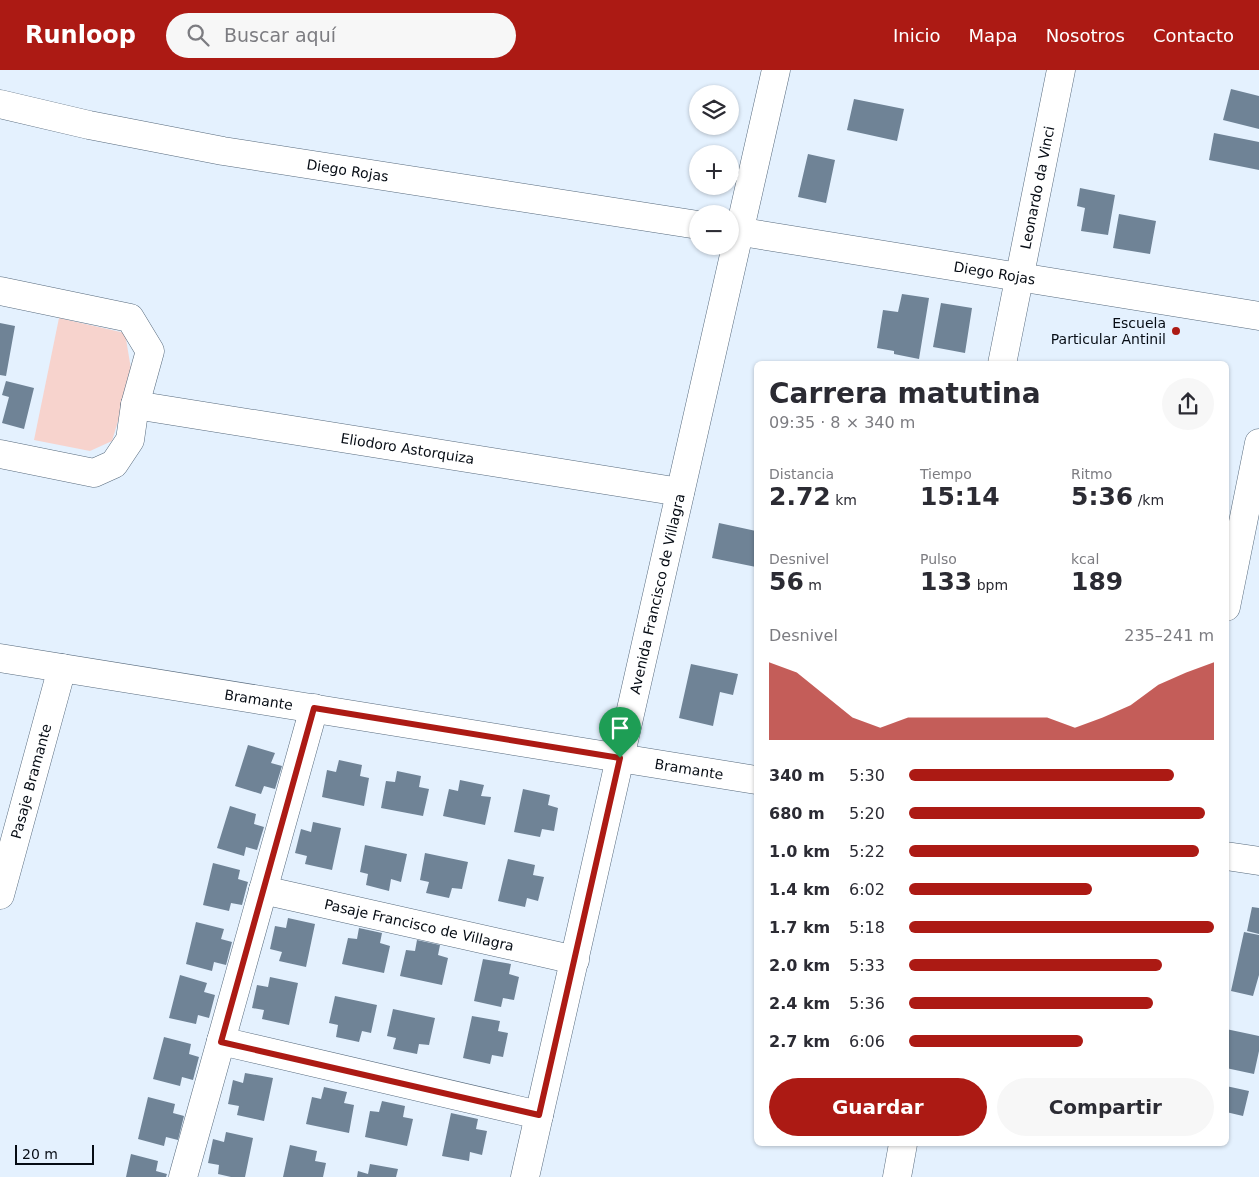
<!DOCTYPE html>
<html lang="es">
<meta charset="utf-8">
<style>
body{margin:0;font-family:"DejaVu Sans",sans-serif;background:#f7f7f7;color:#2b2b33;height:100vh;display:flex;flex-direction:column;font-size:19px;white-space:nowrap}
*{box-sizing:border-box;margin:0}
p{font-size:16px;color:#7c7c81}
.icon{flex:none;width:28px;height:28px;fill:none;stroke:currentColor;stroke-width:2;stroke-linecap:round;stroke-linejoin:round}
.map{position:relative;flex:1;overflow:hidden}
.panel{position:absolute;left:754px;top:291px;width:475px;height:785px;display:flex;flex-direction:column;background:#fff;border-radius:8px;box-shadow:0 1px 4px #0004}
.panel>*{flex:none}
.controls{position:absolute;left:689px;top:15px;display:grid;gap:10px}
.controls a{display:grid;place-items:center;width:50px;height:50px;border-radius:50%;background:#fff;box-shadow:0 1px 4px #0004;font-size:25px}
.scale{position:absolute;left:15px;bottom:12px;width:79px;box-sizing:border-box;padding-left:5px;border:2px solid #060c14;border-top:0;font-size:14px;line-height:18px;white-space:nowrap;color:#060c14;-webkit-text-stroke:4px #e4f1fe;paint-order:stroke}
.pin{position:absolute;display:grid;place-items:center;width:42px;height:42px;color:#fff;margin:-51px -21px;border-radius:50% 50% 50% 0;rotate:-45deg;box-shadow:0 0 5px #0007}
.pin .icon{rotate:45deg}
.round{display:grid;place-items:center;flex:none;width:52px;height:52px;border-radius:26px;background:#f7f7f7}
.head{display:flex;align-items:center;justify-content:space-between;height:85px;padding:0 15px}
h1{font-size:28px;font-weight:800;line-height:38px}
.figures{display:grid;grid-template-columns:repeat(3,1fr);gap:8px;height:85px;padding:5px 15px}
.figures div{display:grid;align-content:center}
.figures b{font-size:25px;font-weight:800}
.figures small{font-size:14px;font-weight:400}
.figures p{font-size:14px}
.chart{height:140px;padding:10px 15px}
.chart p{display:flex;justify-content:space-between}
.chart svg{width:100%;height:90px;margin-top:5px;fill:#ac1a14;opacity:.7}
.button{display:flex;gap:10px;margin-top:auto;padding:10px 15px}
.button a{flex:1;height:58px;border-radius:30px;background:#ac1a14;color:#fff;font-size:20px;font-weight:800;line-height:58px;text-align:center}
.button a+a{background:#f7f7f7;color:#2b2b33}
ul{padding:0 15px;list-style:none;font-size:16px}
li{display:grid;grid-template-columns:80px 60px 1fr;align-items:center;height:38px}
li i{height:12px;border-radius:6px;background:#ac1a14}
header{display:flex;align-items:center;gap:30px;box-sizing:border-box;height:70px;padding:0 25px;background:#ac1a14;color:#fff}
header strong{font-size:24px}
nav{display:flex;gap:28px;margin-inline-start:auto;font-size:18px}
.search{width:350px;height:45px;background:#f7f7f7;display:flex;align-items:center;gap:12px;box-sizing:border-box;padding:0 18px;border-radius:28px;color:#7c7c81;font-size:19px}
.map>svg:first-child{display:block}
.green{fill:#f7d3cd}
.building{fill:#6f8396}
.lines{fill:none;stroke-linecap:round;stroke-linejoin:round}
.street-casing{stroke:#576a7d;stroke-width:29}
.secondary-casing{stroke:#576a7d;stroke-width:29}
.street{stroke:#fff;stroke-width:28}
.secondary{stroke:#fff;stroke-width:28}
.route-casing{stroke:#fff;stroke-width:10}
.route{stroke:#ac1a14;stroke-width:6}
.poi-dot{fill:#ac1a14;stroke:#e4f1fe;stroke-width:2}
.labels{text-anchor:middle;stroke-width:5;stroke-linejoin:round;paint-order:stroke}
.street-label{font-size:14px;fill:#060c14;stroke:#e4f1fe}
.poi-label{font-size:14px;fill:#060c14;stroke:#e4f1fe;text-anchor:end}
</style>
<header>
<strong>Runloop</strong>
<div class="search"><svg class="icon" aria-label="search" viewBox="0 0 24 24"><circle cx="10" cy="10" r="6"/><path d="M15 15l6 6"/></svg>Buscar aquí</div>
<nav><a>Inicio</a><a>Mapa</a><a>Nosotros</a><a>Contacto</a></nav>
</header>
<div class="map">
<svg width="1259" height="1107" viewBox="0 0 1259 1107">
<rect width="100%" height="100%" fill="#e4f1fe"/>
<!-- green -->
<path class="green" d="M59 248 125 263 132 305 112 371 90 381 34 370Z"/>
<!-- building -->
<path class="building" d="M1231 19 1259 26V59L1223 50Z
M854 29 904 39 897 71 847 60Z
M1214 63 1259 72V100L1209 90Z
M808 84 835 90 826 133 798 127Z
M1080 118 1115 125 1108 165 1081 161 1085 138 1077 136Z
M1119 144 1156 151 1150 184 1113 178Z
M902 224 929 228 919 289 894 284V281L877 278 883 240 898 242Z
M941 233 972 238 965 283 933 277Z
M0 253 15 256 6 306 0 305Z
M6 311 34 318 24 359 2 353 9 327 2 325Z
M719 453 756 461V497L712 488Z
M691 594 738 604 733 625 720 622 713 656 679 648Z
M248 675 275 683 271 693 282 696 275 719 264 716 261 724 235 716Z
M339 690 362 695 360 706 369 708 364 736 322 727 327 700 336 702Z
M397 701 421 706 419 717 429 719 423 746 381 738 386 711 395 712Z
M460 710 484 715 481 726 491 727 485 755 443 746 449 719 458 721Z
M523 719 550 725 548 735 558 738 554 761 542 759 540 767 514 762Z
M230 736 256 744 254 754 264 757 257 780 246 777 244 786 217 778Z
M313 752 341 758 332 800 305 794 307 786 295 783 301 759 311 762Z
M365 775 407 784 401 812 391 809 389 821 366 815 368 804 360 802Z
M425 783 468 792 462 819 452 818 449 828 426 823 429 812 420 810Z
M508 789 535 795 533 805 544 807 538 831 527 828 525 837 498 831Z
M213 793 240 800 238 809 248 812 242 835 231 833 229 841 203 835Z
M1252 837 1259 838V864L1247 861Z
M288 848 315 854 306 897 279 891 282 882 270 879 275 856 286 858Z
M196 852 224 859 221 869 232 872 226 895 214 892 212 901 186 894Z
M359 858 382 863 380 873 390 876 384 903 342 894 348 868 357 869Z
M1244 862 1259 865V905L1253 926 1231 921Z
M417 870 440 875 438 885 448 888 442 915 400 906 406 880 415 881Z
M483 889 511 894 509 904 519 907 514 930 503 928 501 937 474 931Z
M180 905 207 913 204 922 215 925 209 948 198 945 196 954 169 948Z
M270 907 298 913 289 955 262 949 264 940 252 938 257 915 268 917Z
M335 926 377 935 371 963 362 961 359 972 336 967 338 955 329 953Z
M393 939 435 948 429 975 419 974 417 984 393 979 396 968 387 966Z
M472 946 500 951 498 961 508 963 503 987 492 985 490 994 463 988Z
M1226 959 1259 966V981L1254 1004 1226 998Z
M164 967 191 974 189 984 199 987 193 1010 182 1007 180 1016 153 1009Z
M245 1003 273 1008 264 1051 237 1045 239 1036 228 1034 233 1010 243 1013Z
M1226 1016 1249 1021 1243 1046 1226 1042Z
M324 1017 347 1022 344 1033 354 1035 349 1063 306 1054 312 1027 321 1029Z
M148 1027 175 1034 173 1043 184 1046 178 1070 166 1067 164 1076 138 1069Z
M382 1031 405 1036 403 1047 413 1049 407 1076 365 1067 370 1041 379 1042Z
M451 1043 478 1049 476 1059 487 1061 482 1085 470 1082 469 1091 442 1086Z
M226 1062 253 1068 245 1107H231L218 1104 219 1095 208 1093 213 1069 224 1072Z
M290 1075 317 1081 315 1091 326 1093 323 1107H283Z
M131 1084 158 1091 156 1101 167 1104 166 1107H126Z
M370 1094 398 1099 396 1107H357L358 1101 368 1104Z"/>
<g class="lines">
<!-- street casing -->
<g class="street-casing">
<g id="street">
<path id="s1" d="M0 34 89 55 223 81 698 155"/>
<path id="s2" d="M730 160 1259 246"/>
<path d="M0 221 130 248 150 281 135 335 130 370 114 394 94 403 0 384"/>
<path id="s3" d="M1002 294 1061 0"/>
<path id="s4" d="M135 335 680 422"/>
<path d="M1226 537 1259 373"/>
<path id="s5" d="M0 588 756 710"/>
<path d="M1226 786 1259 791"/>
<path id="s6" d="M263 820 575 890"/>
<path id="s7" d="M0 825 62 598"/>
<path d="M221 971 539 1045"/>
<path d="M183 1107 314 638"/>
<path d="M897 1107 903 1074"/>
</g>
</g>
<!-- secondary casing -->
<g class="secondary-casing">
<g id="secondary">
<path id="s8" d="M525 1107 776 0"/>
</g>
</g>
<!-- street -->
<use href="#street" class="street"/>
<!-- secondary -->
<use href="#secondary" class="secondary"/>
</g>
<g class="lines">
<!-- route casing -->
<g class="route-casing">
<path id="route" d="M314 638 620 688 539 1045 221 972Z"/>
</g>
<!-- route -->
<use href="#route" class="route"/>
</g>
<!-- markers -->
<circle class="poi-dot" cx="1176" cy="261" r="5"/>
<g class="labels">
<!-- street labels -->
<g class="street-label">
<text dy="5" stroke="none"><textPath href="#s1" startOffset="354">Diego Rojas</textPath></text>
<text dy="5" stroke="none"><textPath href="#s3" startOffset="180">Leonardo da Vinci</textPath></text>
<text dy="5" stroke="none"><textPath href="#s2" startOffset="268">Diego Rojas</textPath></text>
<text dy="5" stroke="none"><textPath href="#s4" startOffset="276">Eliodoro Astorquiza</textPath></text>
<text dy="5" stroke="none"><textPath href="#s8" startOffset="598">Avenida Francisco de Villagra</textPath></text>
<text dy="5" stroke="none"><textPath href="#s5" startOffset="262">Bramante</textPath></text>
<text dy="5" stroke="none"><textPath href="#s5" startOffset="698">Bramante</textPath></text>
<text dy="5" stroke="none"><textPath href="#s7" startOffset="118">Pasaje Bramante</textPath></text>
<text dy="5" stroke="none"><textPath href="#s6" startOffset="160">Pasaje Francisco de Villagra</textPath></text>
</g>
<!-- poi labels -->
<g class="poi-label">
<text x="1166" y="258">Escuela<tspan x="1166" dy="16">Particular Antinil</tspan></text>
</g>
</g>
</svg>
<div class="controls">
<a><svg class="icon" aria-label="layers" viewBox="0 0 24 24"><path d="M12 4l9 5-9 5-9-5zM3 14l9 5 9-5"/></svg></a>
<a>+</a>
<a>−</a>
</div>
<div class="scale">20 m</div>
<div class="pin" style="left:620px;top:688px;background:#1e9e55"><svg class="icon" aria-label="arrive" viewBox="0 0 24 24"><path d="M6 21V4h12l-3 4 3 4H6"/></svg></div>
<section class="panel">
<div class="head"><div><h1>Carrera matutina</h1><p>09:35 · 8 × 340 m</p></div><a class="round"><svg class="icon" aria-label="share" viewBox="0 0 24 24"><path d="M12 15V3M7 8l5-5 5 5M5 13v7h14v-7"/></svg></a></div>
<div class="figures">
<div><p>Distancia</p><b>2.72<small> km</small></b></div>
<div><p>Tiempo</p><b>15:14</b></div>
<div><p>Ritmo</p><b>5:36<small> /km</small></b></div>
</div>
<div class="figures">
<div><p>Desnivel</p><b>56<small> m</small></b></div>
<div><p>Pulso</p><b>133<small> bpm</small></b></div>
<div><p>kcal</p><b>189</b></div>
</div>
<div class="chart"><p><span>Desnivel</span>235–241 m</p>
<svg viewBox="0 0 160 44" preserveAspectRatio="none"><path d="M0 44V6L10 11L20 22L30 33L40 38L50 33L60 33L70 33L80 33L90 33L100 33L110 38L120 33L130 27L140 17L150 11L160 6V44z"/></svg>
</div>
<ul>
<li><b>340 m</b>5:30<i style="width:87%"></i></li>
<li><b>680 m</b>5:20<i style="width:97%"></i></li>
<li><b>1.0 km</b>5:22<i style="width:95%"></i></li>
<li><b>1.4 km</b>6:02<i style="width:60%"></i></li>
<li><b>1.7 km</b>5:18<i style="width:100%"></i></li>
<li><b>2.0 km</b>5:33<i style="width:83%"></i></li>
<li><b>2.4 km</b>5:36<i style="width:80%"></i></li>
<li><b>2.7 km</b>6:06<i style="width:57%"></i></li>
</ul>
<div class="button"><a>Guardar</a><a>Compartir</a></div>
</section>
</div>
